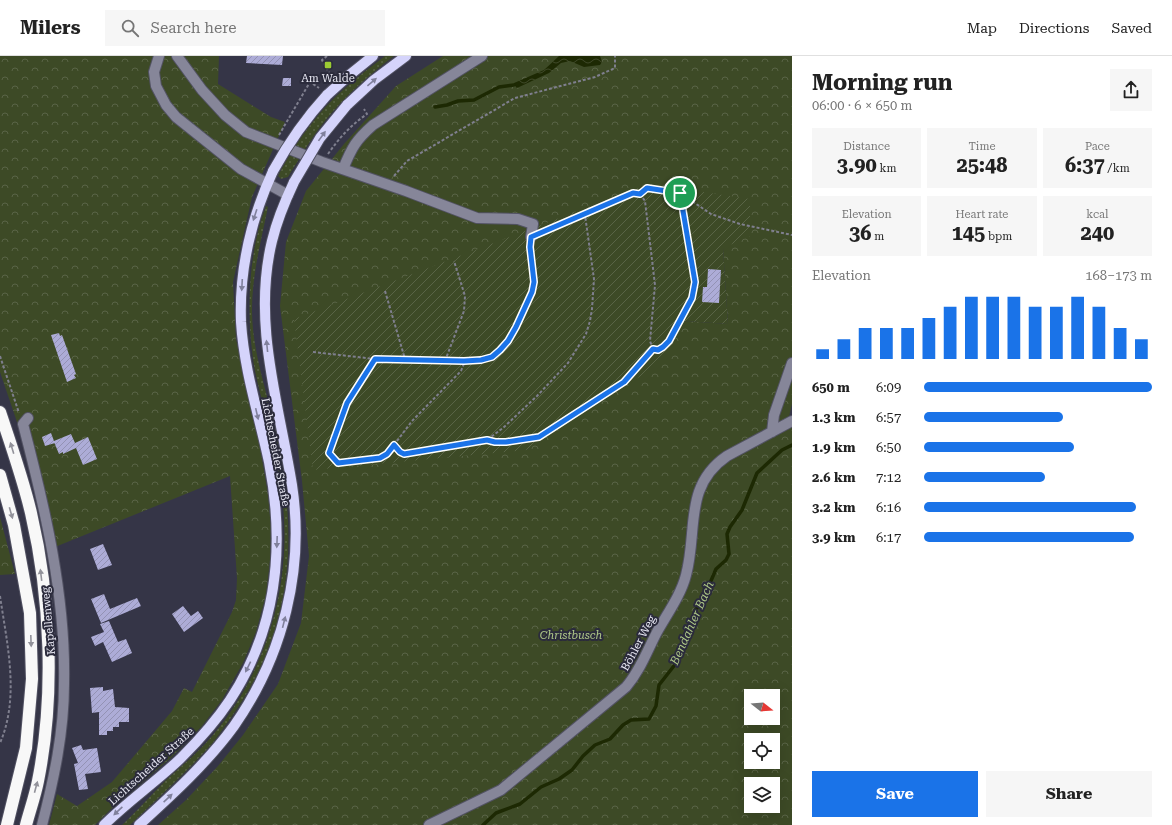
<!DOCTYPE html>
<meta charset="utf-8">
<style>
body{margin:0;font-family:"Roboto Serif",serif;background:#f6f6f6;color:#222;height:100vh;display:flex;flex-direction:column;font-size:15px;white-space:nowrap}
*{box-sizing:border-box;margin:0}
p{font-size:13px;color:#767676}
.icon{flex:none;width:22px;height:22px;fill:none;stroke:currentColor;stroke-width:2;stroke-linecap:round;stroke-linejoin:round}
.map{position:relative;flex:1;overflow:hidden}
.sheet{display:flex;flex-direction:column;background:#fff;width:380px}
.sheet>*{flex:none}
.needle{width:26px;rotate:107deg}
.controls{position:absolute;left:744px;top:633px;display:grid;gap:8px}
.controls a{display:grid;place-items:center;width:36px;height:36px;border-radius:0px;background:#fff;box-shadow:0 4px 16px #0002;font-size:20px}
.pin{position:absolute;display:grid;place-items:center;width:34px;height:34px;color:#fff;margin:-17px;border:2px solid #fff;border-radius:50%;box-shadow:0 1px 4px #0007}
.round{display:grid;place-items:center;flex:none;width:42px;height:42px;border-radius:0px;background:#f6f6f6}
.summary{display:flex;align-items:center;justify-content:space-between;height:68px;padding:0 20px}
h1{font-size:22px;font-weight:700;line-height:30px}
.figures{display:grid;grid-template-columns:repeat(3,1fr);gap:6px;height:68px;padding:4px 20px}
.figures div{display:grid;align-content:center;border-radius:0px;background:#f6f6f6;text-align:center}
.figures b{font-size:20px;font-weight:700}
.figures small{font-size:11px;font-weight:400}
.figures p{font-size:11px}
.chart{height:112px;padding:8px 20px}
.chart p{display:flex;justify-content:space-between}
.chart svg{width:100%;height:72px;margin-top:4px;stroke:#1a73e8;stroke-width:6}
.action{display:flex;gap:8px;margin-top:auto;padding:8px 20px}
.action a{flex:1;height:46px;border-radius:0px;background:#1a73e8;color:#fff;font-size:16px;font-weight:700;line-height:46px;text-align:center}
.action a+a{background:#f6f6f6;color:#222}
ul{padding:0 20px;list-style:none;font-size:13px}
li{display:grid;grid-template-columns:64px 48px 1fr;align-items:center;height:30px}
li i{height:10px;border-radius:5px;background:#1a73e8}
header{display:flex;align-items:center;gap:24px;box-sizing:border-box;height:56px;padding:0 20px;background:#fff;border-bottom:1px solid #e0e0e0}
header strong{font-size:19px}
nav{display:flex;gap:22px;margin-inline-start:auto;font-size:14px}
.search{width:280px;height:36px;background:#f6f6f6;display:flex;align-items:center;gap:10px;box-sizing:border-box;padding:0 14px;border-radius:0px;color:#767676;font-size:15px}
main{display:flex;flex:1;min-height:0}
.map>svg:first-child{display:block}
.grass{fill:url(#grass-dots)}
.forest{fill:url(#forest-crowns);fill-rule:evenodd}
.garden{fill:url(#garden-furrows)}
.water{fill:url(#water-waves)}
.lines{fill:none;stroke-linecap:round;stroke-linejoin:round}
.stream{stroke:#1d2903;stroke-width:3.5}
.building{fill:url(#building-hatch)}
.minor-casing{stroke:#525263;stroke-width:12}
.major-casing{stroke:#525263;stroke-width:12}
.highway-casing{stroke:#525263;stroke-width:14}
.path{stroke:#7f7f8e;stroke-width:2;stroke-dasharray:3 2;stroke-linecap:butt}
.minor{stroke:#868699;stroke-width:10}
.major{stroke:#d5d4fb;stroke-width:10}
.highway{stroke:#f8f8f8;stroke-width:12}
.major-bridge-casing{stroke:#525263;stroke-width:12;stroke-linecap:butt}
.major-bridge{stroke:#d5d4fb;stroke-width:10}
.oneway{fill:#80809c}
.oneway2{fill:#92929a}
.route-casing{stroke:#fff;stroke-width:8}
.route{stroke:#1a73e8;stroke-width:5}
.poi-dot{fill:#9bcb33;stroke:#2b2b3c;stroke-width:1.5}
.labels{text-anchor:middle;stroke-width:4;stroke-linejoin:round;paint-order:stroke}
.poi-label{font-size:11px;fill:#eaeaf5;stroke:#2b2b3c}
.street-label{font-size:11px;fill:#eaeaf5;stroke:#2b2b3c}
.park-label{font-size:11px;font-style:italic;fill:#b0c988;stroke:#2b2b3c}
.water-label{font-size:12px;font-style:italic;fill:#afc987;stroke:#2b2b3c}
</style>
<header>
<strong>Milers</strong>
<div class="search"><svg class="icon" aria-label="search" viewBox="0 0 24 24"><circle cx="10" cy="10" r="6"/><path d="M15 15l6 6"/></svg>Search here</div>
<nav><a>Map</a><a>Directions</a><a>Saved</a></nav>
</header>
<main>
<div class="map">
<svg width="792" height="769" viewBox="0 0 792 769">
<defs>
<pattern id="grass-dots" width="8" height="8" patternUnits="userSpaceOnUse"><rect width="8" height="8" fill="#3d4a26"/><path d="M2 2h.1M6 6h.1" fill="none" stroke="#596446" stroke-width="1.8" stroke-linecap="round"/></pattern>
<pattern id="forest-crowns" width="20" height="18" patternUnits="userSpaceOnUse"><rect width="20" height="18" fill="#3d4a26"/><path d="M2 6a3 3 0 1 1 6 0M12 15a3 3 0 1 1 6 0" fill="none" stroke="#596446"/></pattern>
<pattern id="garden-furrows" width="10" height="10" patternUnits="userSpaceOnUse"><rect width="10" height="10" fill="#3d4a26"/><path d="M-1 1l2-2M0 10L10 0M9 11l2-2" fill="none" stroke="#596446"/></pattern>
<pattern id="water-waves" width="16" height="10" patternUnits="userSpaceOnUse"><rect width="16" height="10" fill="#1d2903"/><path d="M0 5q4-4 8 0t8 0" fill="none" stroke="#3e4828"/></pattern>
<pattern id="building-hatch" width="6" height="6" patternUnits="userSpaceOnUse"><rect width="6" height="6" fill="#adacd7"/><path d="M-1 1l2-2M0 6l6-6M5 7l2-2" fill="none" stroke="#9392b4"/></pattern>
</defs>
<rect width="100%" height="100%" fill="#353547"/>
<!-- grass -->
<path class="grass" d="M385 0H394C369 19 345 40 325 65 311 82 300 102 288 121L281 123 278 120 280 116C289 99 300 82 312 67 332 40 359 20 385 0Z
M266 150 268 151C261 185 252 219 252 254 252 286 261 317 269 348 275 371 279 394 283 418 298 508 283 591 228 666 222 674 216 683 210 690 185 718 157 743 130 769H122C137 755 150 740 165 725 181 710 198 697 212 680 266 617 291 531 283 449 280 419 273 390 266 362 263 346 258 331 255 315 246 264 247 199 266 150Z"/>
<!-- forest -->
<path class="forest" d="M0 0H219L218 28 271 61 285 66 252 141 233 226 236 283 258 380 268 438 271 470 270 505 266 539 256 576 243 607 222 644 202 670 172 701 113 751 95 769H49L57 738 77 750 112 726 172 655 184 632 192 636 232 556 236 544 237 522 230 420 55 491 16 363 0 316Z
M443 0H792V348L787 369 792 367V769H158L186 744 218 710 243 679 278 628 301 567 309 500 302 425 280 250 286 186 306 135 344 88 396 30ZM649 128 723 192 728 268 684 265ZM751 640H773V662H751ZM751 684H773V706H751ZM751 728H773V750H751Z
M0 461 15 518 0 519Z"/>
<!-- garden -->
<path class="garden" d="M649 128 750 143V180L723 192 728 268 684 265 664 305 526 394 313 414 294 263Z"/>
<!-- water -->
<path class="water" d="M559 0H600L602 6 600 9 584 11 570 5 561 7 549 17 517 32 514 29V27L544 14Z"/>
<g class="lines">
<!-- stream -->
<path class="stream" d="M435 51 447 49 458 45 474 44 499 31 514 29
M483 769 496 757 520 748 541 731 559 723 572 714 583 700 595 689 610 683 623 669 631 664 649 663 656 650 659 629 677 606 696 553 702 546 716 513 726 504 729 498 727 478 730 471 742 454 757 417 782 394 792 389"/>
</g>
<!-- building -->
<path class="building" d="M247 0H283L282 9 246 7Z
M283 22H291V30H282Z
M708 213 721 214 719 247 702 246 703 231H707Z
M59 277 60 280 62 279 76 318 74 319 76 322 67 326 51 279Z
M51 377 54 385 71 378 75 387 88 381 97 403 83 409 76 392 63 398V396L59 398 54 386 55 387 45 390 42 381Z
M103 488 112 509 98 514 90 493Z
M104 538 110 553 137 542 141 550 101 567 91 543Z
M183 550 191 560 198 555 203 562 184 576 172 558Z
M109 565 118 586 126 583 132 597 112 606 103 586 95 590 91 581 104 576 100 568Z
M103 631V635L113 633 115 651 129 652V666H119V671H113V675H107V679H99V656L92 657 90 632Z
M81 689 83 694 97 692 101 716 85 718 88 733 79 734 74 708 78 707 72 692Z"/>
<g class="lines">
<!-- minor casing -->
<g class="minor-casing">
<path id="minor" d="M159 0 154 16 156 30 166 49 176 61 241 113 288 139
M177 0 202 34 225 59 246 76 322 106 406 135 477 162 518 163 533 168 531 181
M343 113C352 91 356 84 373 69L482 0
M28 362 23 368C45 452 66 541 64 628 64 676 54 723 42 769
M772 376 774 359 792 307
M429 769 501 734 626 631C640 615 647 595 657 576 667 558 681 539 686 519 698 475 683 430 727 400L792 365"/>
</g>
<!-- major casing -->
<g class="major-casing">
<path id="major" d="M327 39 347 21 373 0
M347 49 374 24 406 0
M104 769C128 745 156 726 181 702 199 684 216 665 230 644 278 571 285 489 269 406 259 359 244 314 241 266 239 213 251 163 273 115
M139 769C173 738 207 707 234 670 283 600 305 513 292 429 279 348 252 267 272 185 277 164 285 145 294 126"/>
</g>
<!-- highway casing -->
<g class="highway-casing">
<path id="highway" d="M0 356C11 389 23 423 31 457 51 542 55 640 38 725 35 740 30 754 26 769
M0 419 14 469 30 557 32 623 26 692 7 769"/>
</g>
<!-- path -->
<path class="path" d="M327 0 322 4 332 22
M279 79 310 26 319 32
M328 98C339 82 351 69 367 58L364 53
M394 120 407 105 515 42 595 21 615 12V0
M640 138 645 145 655 229 650 285 653 293
M541 177 633 137 640 138 647 132 680 137 711 158 740 168 792 179
M530 190 533 226 532 236 516 271 508 285 500 294 492 301 481 304 465 305 375 303 347 347 329 397 338 407 380 402 387 398 394 389 400 396 404 398 487 384 503 372 537 340 568 307 586 278 590 265 592 253 594 223 585 159
M385 235 405 303
M653 293 658 294 663 291 669 285 692 242 695 226 680 137
M313 296 375 303
M0 300 19 357
M445 305 464 255 465 240 454 205
M488 384 495 386H506L539 381 624 326 653 293
M394 389 412 365 461 315 465 305
M0 540C7 588 20 641 0 687"/>
<!-- minor -->
<use href="#minor" class="minor"/>
<!-- major -->
<use href="#major" class="major"/>
<!-- highway -->
<use href="#highway" class="highway"/>
<!-- major-bridge casing -->
<g class="major-bridge-casing">
<path id="major-bridge" d="M273 115C289 86 305 63 327 39
M294 126 320 82 347 49"/>
</g>
<!-- major-bridge -->
<use href="#major-bridge" class="major-bridge"/>
</g>
<!-- one-way arrows -->
<defs><path id="oneway-solid" d="M-6-.8H1V-3.2L6.5 0L1 3.2V.8H-6Z"/></defs>
<g class="oneway">
<use href="#oneway-solid" transform="translate(372 26) rotate(-40)"/>
<use href="#oneway-solid" transform="translate(322 80) rotate(-54)"/>
<use href="#oneway-solid" transform="translate(255 159) rotate(108)"/>
<use href="#oneway-solid" transform="translate(242 229) rotate(93)"/>
<use href="#oneway-solid" transform="translate(267 290) rotate(-96)"/>
<use href="#oneway-solid" transform="translate(257 358) rotate(77)"/>
<use href="#oneway-solid" transform="translate(277 486) rotate(92)"/>
<use href="#oneway-solid" transform="translate(284 566) rotate(-76)"/>
<use href="#oneway-solid" transform="translate(248 611) rotate(116)"/>
<use href="#oneway-solid" transform="translate(168 742) rotate(-43)"/>
<use href="#oneway-solid" transform="translate(118 755) rotate(137)"/>
</g>
<g class="oneway2">
<use href="#oneway-solid" transform="translate(12 392) rotate(-107)"/>
<use href="#oneway-solid" transform="translate(11 457) rotate(74)"/>
<use href="#oneway-solid" transform="translate(41 519) rotate(-97)"/>
<use href="#oneway-solid" transform="translate(31 585) rotate(88)"/>
<use href="#oneway-solid" transform="translate(36 731) rotate(-75)"/>
</g>
<g class="lines">
<!-- route casing -->
<g class="route-casing">
<path id="route" d="M647 132 680 137 695 226 692 242 669 285 663 291 658 294 653 293 624 326 539 381 506 386H495L487 384 404 398 400 396 394 389 387 398 380 402 338 407 329 397 347 347 375 303 464 305 481 304 492 301 500 294 508 285 516 271 532 236 534 226 530 191 531 181 633 137 640 138Z"/>
</g>
<!-- route -->
<use href="#route" class="route"/>
</g>
<!-- markers -->
<rect class="poi-dot" x="324" y="5" width="8" height="8" rx="2"/>
<g class="labels">
<!-- poi labels -->
<g class="poi-label">
<text x="328" y="26">Am Walde</text>
</g>
<!-- street labels -->
<g class="street-label">
<text transform="translate(276 396) rotate(79)" y="4">Lichtscheider Straße</text>
<text transform="translate(48 565) rotate(-95)" y="4">Kapellenweg</text>
<text transform="translate(638 587) rotate(-62)" y="4">Böhler Weg</text>
<text transform="translate(151 710) rotate(-42)" y="4">Lichtscheider Straße</text>
</g>
<!-- park labels -->
<g class="park-label">
<text x="571" y="583">Christbusch</text>
</g>
<!-- water labels -->
<g class="water-label">
<text transform="translate(692 567) rotate(-66)" y="4">Bendahler Bach</text>
</g>
</g>
</svg>
<div class="controls">
<a><svg class="needle" viewBox="-14 -14 28 28"><path d="M0-13l5 13h-10z" fill="#e53935"/><path d="M0 13l5-13h-10z" fill="#767676"/></svg></a>
<a><svg class="icon" aria-label="locate" viewBox="0 0 24 24"><circle cx="12" cy="12" r="6"/><path d="M12 2v4M12 18v4M2 12h4M18 12h4"/></svg></a>
<a><svg class="icon" aria-label="layers" viewBox="0 0 24 24"><path d="M12 4l9 5-9 5-9-5zM3 14l9 5 9-5"/></svg></a>
</div>
<div class="pin" style="left:680px;top:137px;background:#1e9e55"><svg class="icon" aria-label="arrive" viewBox="0 0 24 24"><path d="M6 21V4h12l-3 4 3 4H6"/></svg></div>
</div>
<section class="sheet">
<div class="summary"><div><h1>Morning run</h1><p>06:00 · 6 × 650 m</p></div><a class="round"><svg class="icon" aria-label="share" viewBox="0 0 24 24"><path d="M12 15V3M7 8l5-5 5 5M5 13v7h14v-7"/></svg></a></div>
<div class="figures">
<div><p>Distance</p><b>3.90<small> km</small></b></div>
<div><p>Time</p><b>25:48</b></div>
<div><p>Pace</p><b>6:37<small> /km</small></b></div>
</div>
<div class="figures">
<div><p>Elevation</p><b>36<small> m</small></b></div>
<div><p>Heart rate</p><b>145<small> bpm</small></b></div>
<div><p>kcal</p><b>240</b></div>
</div>
<div class="chart"><p><span>Elevation</span>168–173 m</p>
<svg viewBox="0 0 160 44" preserveAspectRatio="none"><path d="M5 44V38M15 44V32M25 44V25M35 44V25M45 44V25M55 44V19M65 44V12M75 44V6M85 44V6M95 44V6M105 44V12M115 44V12M125 44V6M135 44V12M145 44V25M155 44V32"/></svg>
</div>
<ul>
<li><b>650 m</b>6:09<i style="width:100%"></i></li>
<li><b>1.3 km</b>6:57<i style="width:61%"></i></li>
<li><b>1.9 km</b>6:50<i style="width:66%"></i></li>
<li><b>2.6 km</b>7:12<i style="width:53%"></i></li>
<li><b>3.2 km</b>6:16<i style="width:93%"></i></li>
<li><b>3.9 km</b>6:17<i style="width:92%"></i></li>
</ul>
<div class="action"><a>Save</a><a>Share</a></div>
</section>
</main>
